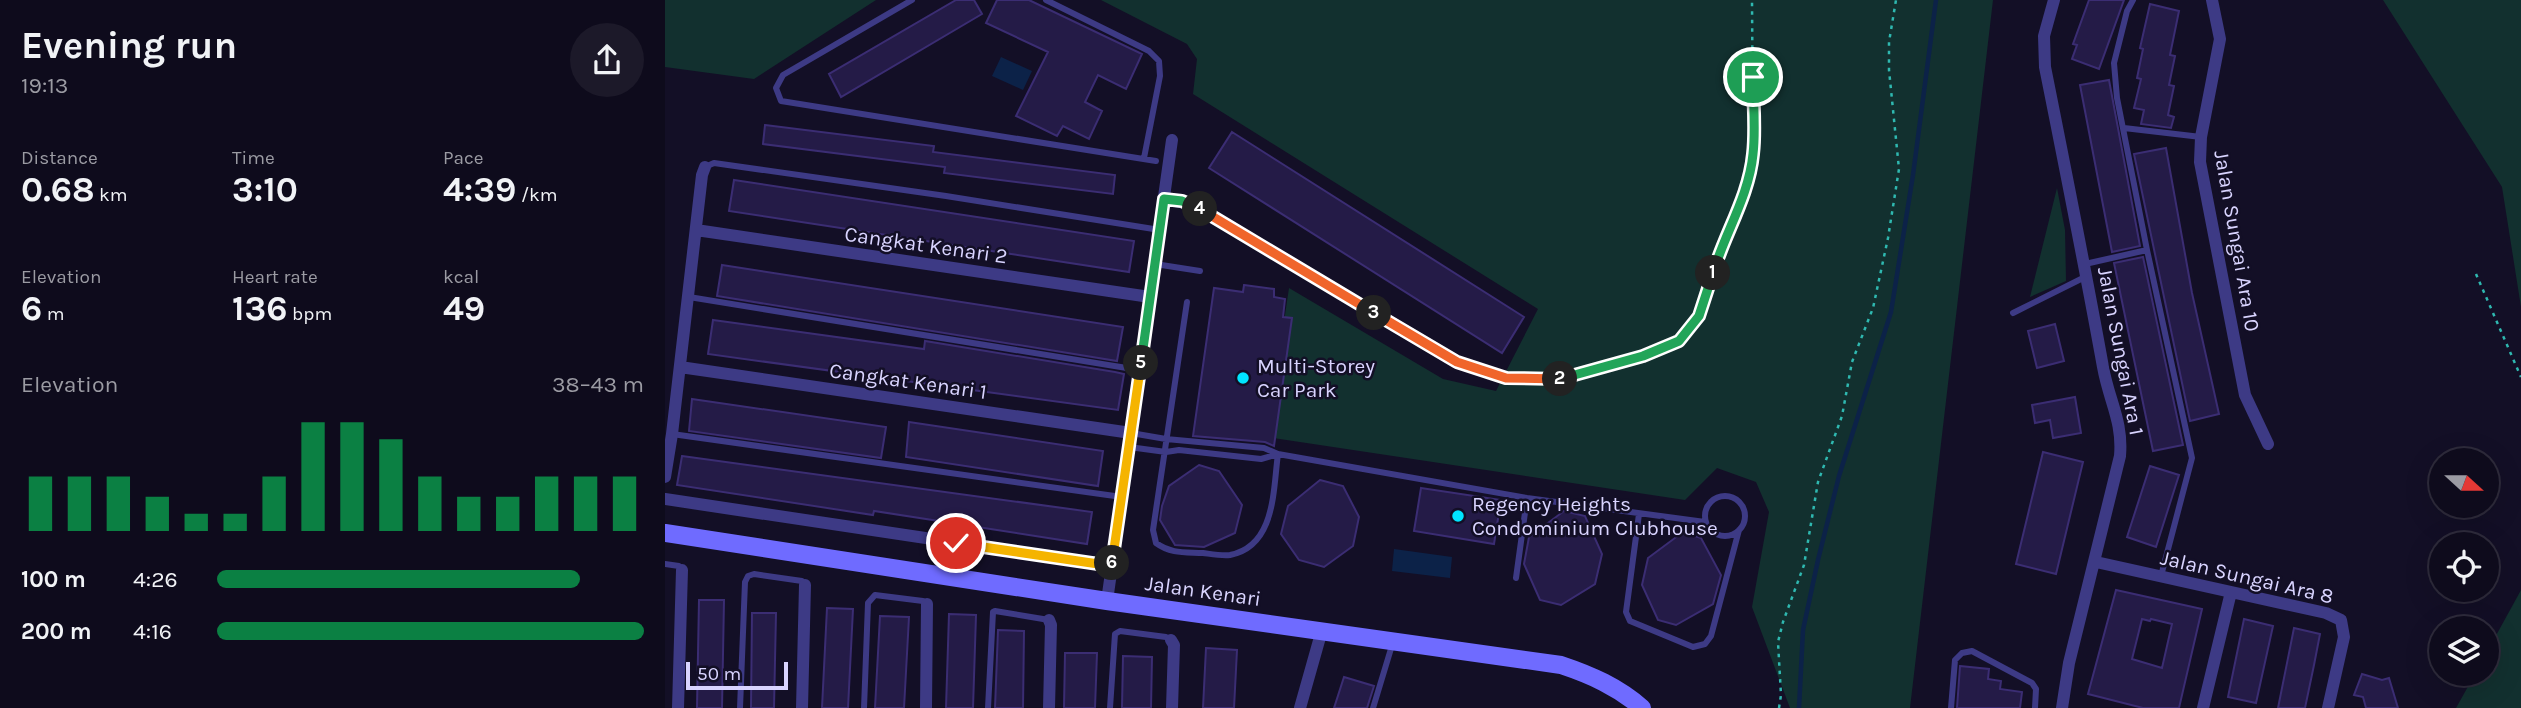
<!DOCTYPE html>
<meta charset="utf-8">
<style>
body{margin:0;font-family:Karla,sans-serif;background:#1c1929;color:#f1f3f6;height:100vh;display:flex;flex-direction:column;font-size:26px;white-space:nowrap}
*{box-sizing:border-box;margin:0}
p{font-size:23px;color:#9b9ba3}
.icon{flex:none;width:38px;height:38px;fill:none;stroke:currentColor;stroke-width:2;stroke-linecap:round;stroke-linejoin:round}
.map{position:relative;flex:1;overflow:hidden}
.drawer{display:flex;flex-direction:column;background:#0e0b1c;width:665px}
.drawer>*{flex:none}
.needle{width:46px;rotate:111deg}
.controls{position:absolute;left:1764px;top:448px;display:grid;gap:14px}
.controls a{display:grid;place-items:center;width:70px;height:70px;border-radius:50%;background:#0e0b1c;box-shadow:0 7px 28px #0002,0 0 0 2px #2e2b3b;font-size:35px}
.scale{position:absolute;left:21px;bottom:18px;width:102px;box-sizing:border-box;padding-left:7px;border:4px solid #d9d4ff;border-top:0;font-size:19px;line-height:24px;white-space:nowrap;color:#d9d4ff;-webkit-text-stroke:5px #130f26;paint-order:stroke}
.pin{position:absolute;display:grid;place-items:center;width:60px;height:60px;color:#fff;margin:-30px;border:4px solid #fff;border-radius:50%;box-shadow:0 2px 7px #0007}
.km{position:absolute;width:35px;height:35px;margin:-18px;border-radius:50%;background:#222;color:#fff;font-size:19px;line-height:35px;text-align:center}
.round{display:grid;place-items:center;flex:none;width:74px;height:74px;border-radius:37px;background:#1c1929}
.summary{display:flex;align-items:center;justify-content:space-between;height:119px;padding:0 21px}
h1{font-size:38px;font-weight:700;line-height:52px}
.metrics{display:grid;grid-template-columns:repeat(3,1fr);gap:10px;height:119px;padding:7px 21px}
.metrics div{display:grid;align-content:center}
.metrics b{font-size:35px;font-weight:700}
.metrics small{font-size:19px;font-weight:400}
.metrics p{font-size:19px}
.chart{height:196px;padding:14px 21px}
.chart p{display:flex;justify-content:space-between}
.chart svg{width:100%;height:126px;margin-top:7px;stroke:#0b8043;stroke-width:6}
ul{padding:0 21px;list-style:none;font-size:23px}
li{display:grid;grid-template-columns:112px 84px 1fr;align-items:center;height:52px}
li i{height:18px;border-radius:9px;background:#0b8043}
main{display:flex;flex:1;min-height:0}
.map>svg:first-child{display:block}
.green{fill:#12302f}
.water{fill:#0c2248}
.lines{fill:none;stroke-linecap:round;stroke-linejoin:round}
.stream{stroke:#0c2248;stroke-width:4.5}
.building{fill:#241b47;stroke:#3b2d73;stroke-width:2;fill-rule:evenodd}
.path{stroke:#2fb8b0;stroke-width:2.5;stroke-dasharray:3.5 5;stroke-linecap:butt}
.lane{stroke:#3d3a85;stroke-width:6}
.street{stroke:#3d3a85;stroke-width:12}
.secondary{stroke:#6f6bff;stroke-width:18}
.split-1-casing{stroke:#fff;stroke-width:14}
.split-2-casing{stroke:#fff;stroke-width:14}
.split-3-casing{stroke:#fff;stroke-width:14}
.split-4-casing{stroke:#fff;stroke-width:14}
.split-5-casing{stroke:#fff;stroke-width:14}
.split-6-casing{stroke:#fff;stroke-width:14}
.split-7-casing{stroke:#fff;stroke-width:14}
.split-1{stroke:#22a559;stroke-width:9}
.split-2{stroke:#22a559;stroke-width:9}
.split-3{stroke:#f0652b;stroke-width:9}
.split-4{stroke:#f0652b;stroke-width:9}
.split-5{stroke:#22a559;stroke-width:9}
.split-6{stroke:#f5b400;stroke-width:9}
.split-7{stroke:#f5b400;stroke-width:9}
.poi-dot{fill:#00e5ff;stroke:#130f26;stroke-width:2.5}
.labels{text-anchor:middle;stroke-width:5;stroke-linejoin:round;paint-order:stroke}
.street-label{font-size:21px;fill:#d9d4ff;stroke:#130f26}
.poi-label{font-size:21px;fill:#d9d4ff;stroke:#130f26;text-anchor:start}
</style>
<main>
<section class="drawer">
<div class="summary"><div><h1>Evening run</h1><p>19:13</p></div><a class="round"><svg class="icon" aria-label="share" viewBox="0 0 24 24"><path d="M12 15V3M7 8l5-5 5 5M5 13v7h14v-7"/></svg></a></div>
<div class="metrics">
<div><p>Distance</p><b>0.68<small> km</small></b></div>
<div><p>Time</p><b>3:10</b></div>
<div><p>Pace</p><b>4:39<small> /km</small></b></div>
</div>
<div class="metrics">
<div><p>Elevation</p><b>6<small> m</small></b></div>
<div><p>Heart rate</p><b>136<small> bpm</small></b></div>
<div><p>kcal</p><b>49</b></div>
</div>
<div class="chart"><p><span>Elevation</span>38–43 m</p>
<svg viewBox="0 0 160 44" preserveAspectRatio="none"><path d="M5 44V25M15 44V25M25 44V25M35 44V32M45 44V38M55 44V38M65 44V25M75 44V6M85 44V6M95 44V12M105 44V25M115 44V32M125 44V32M135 44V25M145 44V25M155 44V25"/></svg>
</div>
<ul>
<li><b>100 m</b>4:26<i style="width:85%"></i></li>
<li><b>200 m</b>4:16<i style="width:100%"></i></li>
</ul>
</section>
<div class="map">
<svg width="1856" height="708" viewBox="0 0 1856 708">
<rect width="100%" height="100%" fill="#130f26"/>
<!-- green -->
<path class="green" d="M0 0H211L89 79 0 67Z
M436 0H1328L1245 708H1125L1087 607 1104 512 1091 482 1052 468 1020 500 602 437 624 288 778 379 831 391 873 309 528 94 532 59 522 44Z
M1718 0H1856V307L1837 187Z
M1392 188 1400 230 1401 281 1365 297Z
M1856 590V708H1791L1810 674H1822V652Z"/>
<!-- water -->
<path class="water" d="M336 57 367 71 358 90 327 76Z
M729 549 787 557 785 578 727 571Z"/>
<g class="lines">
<!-- stream -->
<path class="stream" d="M1134 708 1138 630 1153 560 1174 476 1226 312 1248 175 1271 0"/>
</g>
<!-- building -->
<path class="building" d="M291 0H309L317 14 176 97 164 74Z
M332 0H364L477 54 461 89 433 75 420 102 437 111 424 139 398 126 392 136 351 116 383 52 321 23Z
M1424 0H1459L1434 69 1407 59 1412 45 1408 44Z
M1485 4 1514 11 1505 55 1510 56 1504 85 1509 86 1503 115 1509 117 1506 128 1476 124 1479 110 1469 108 1476 79 1472 78 1478 49 1475 48Z
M1444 80 1475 246 1447 252 1415 85Z
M100 125 269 146 268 152 450 175 448 194 279 173 280 167 98 144Z
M567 132 859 317 837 353 544 168Z
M1501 148 1527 293 1554 414 1525 421 1469 154Z
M69 180 469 241 464 272 64 211Z
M1478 257 1518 445 1488 451 1449 263Z
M57 265 458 327 452 361 52 296Z
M579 285 609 289V297L620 299 618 317 627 318 609 446 600 442 528 436 549 288 578 292Z
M48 320 259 349 260 341 450 372 459 374 453 410 43 354Z
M1390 324 1399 361 1372 368 1363 331Z
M1410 397 1416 433 1388 438 1385 420 1370 423 1367 405Z
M27 399 221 427 216 458 24 431Z
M244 422 438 451 433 486 241 457Z
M1378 452 1418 462 1391 574 1351 564Z
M17 456 427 512 422 544 209 511 208 515 12 485Z
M534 465 554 471 577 505 570 533 539 547 510 545 495 520 497 506 504 486Z
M1485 466 1514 475 1491 547 1462 537Z
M655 480 678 486 694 517 688 546 659 567 634 560 616 534 623 506Z
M756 488 836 500 829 544 749 531Z
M899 511 920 516 937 554 930 584 896 605 875 600 859 564 864 537Z
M1018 532 1036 538 1056 575 1048 604 1011 625 993 620 977 585 983 558Z
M1451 590 1537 609 1514 708H1478L1423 694ZM1477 619 1485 621 1486 619 1507 624 1497 668 1467 659Z
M34 600H59L57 708H32Z
M162 608 188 609 183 708H157Z
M87 613H111L109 708H86Z
M284 614 311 615 308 708H281Z
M215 616 244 617 239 708H210Z
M1579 619 1608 626 1591 703 1563 697Z
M1629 628 1655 634 1649 665 1640 708H1613Z
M333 630 359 631 358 708H330Z
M541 648 572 650 569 708H538Z
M400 653H432L430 708H399Z
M458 656 487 657 486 708H457Z
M1295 666 1324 669 1323 679 1336 681 1335 689 1357 692 1355 708H1292Z
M1697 674 1717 680 1724 678 1733 708H1701L1698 697 1689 695Z
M679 677 709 686 702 708H669Z"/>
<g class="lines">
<!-- path -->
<path class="path" d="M1811 274 1856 377
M853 378 896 379 978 356 1014 342 1034 316 1058 242 1077 201 1088 154 1087 0
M1114 708 1116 695 1113 642 1118 622 1139 565 1153 482 1177 416 1187 362 1208 308 1223 238 1234 169 1224 70V42L1231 0"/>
<!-- lane -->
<path class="lane" d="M247 0 118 75 111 88 116 101 491 161
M381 0 484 51 494 61 495 76 479 158
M1468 0 1462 11 1449 63 1452 98 1482 250 1527 458 1496 576
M1459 128 1536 137
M40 167 49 163 281 196 495 230
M490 264 535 271
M1420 264 1482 250
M24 297 474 370
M522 302 488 530 491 543C506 554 520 552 538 553 546 554 557 556 565 555 611 546 608 489 613 454
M1348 313 1420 277
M466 433 501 439 599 448 613 454 862 498 1040 522
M7 434 457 497
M464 447 501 452 514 450 596 459 613 454
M1040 516a20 20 0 1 1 40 0a20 20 0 1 1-40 0Z
M974 514 961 612 965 621 1028 647 1040 644 1046 636 1074 530
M0 564 14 566 17 570
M851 578 862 498
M75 708 80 582 83 576 89 574 137 581 140 585
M199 708 203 603 210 595 258 601 262 604
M323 708 328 612 330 611 384 620
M445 708 450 634 455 631 501 637 506 640
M708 708 728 642
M1286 708 1290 660 1297 653 1307 651 1367 683 1371 689 1370 708"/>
<!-- street -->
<path class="street" d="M1389 0 1379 36 1380 67C1400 167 1420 267 1438 367 1444 401 1458 421 1455 456L1404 663 1397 708
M1547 0 1555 39 1536 137 1535 162 1580 395 1603 444
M499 199 527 204 792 362 841 378
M31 230 485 297
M15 367 466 433
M0 477 7 434 37 175 40 167
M0 499 447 566
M1431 562 1661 613 1676 620 1679 637 1663 708
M442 601 507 140
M506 640 509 645 507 708
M13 708 17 570
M137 708 140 585
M261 708 262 604
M384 708 386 625 384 620
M635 708 657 630
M1538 708 1566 592"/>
<!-- secondary -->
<path class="secondary" d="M0 533 442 601 896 665C926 675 953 687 977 708"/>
</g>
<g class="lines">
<!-- split-1 casing -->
<g class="split-1-casing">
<path id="split-1" d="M1048 273C1060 233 1084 196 1088 154 1091 129 1088 102 1088 77"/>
</g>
<!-- split-2 casing -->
<g class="split-2-casing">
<path id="split-2" d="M895 379 978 356 1014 341 1034 316 1048 273"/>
</g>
<!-- split-3 casing -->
<g class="split-3-casing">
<path id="split-3" d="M709 313 792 362 841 378 895 379"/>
</g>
<!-- split-4 casing -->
<g class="split-4-casing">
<path id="split-4" d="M535 209 709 313"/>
</g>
<!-- split-5 casing -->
<g class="split-5-casing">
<path id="split-5" d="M476 363 499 199 517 201 535 209"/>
</g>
<!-- split-6 casing -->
<g class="split-6-casing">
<path id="split-6" d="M447 563 476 363"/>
</g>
<!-- split-7 casing -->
<g class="split-7-casing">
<path id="split-7" d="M291 543 447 566V563"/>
</g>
<!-- split-1 -->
<use href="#split-1" class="split-1"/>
<!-- split-2 -->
<use href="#split-2" class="split-2"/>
<!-- split-3 -->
<use href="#split-3" class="split-3"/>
<!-- split-4 -->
<use href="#split-4" class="split-4"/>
<!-- split-5 -->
<use href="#split-5" class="split-5"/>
<!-- split-6 -->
<use href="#split-6" class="split-6"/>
<!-- split-7 -->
<use href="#split-7" class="split-7"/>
</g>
<!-- markers -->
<g class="poi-dot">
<circle cx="578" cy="378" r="7"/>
<circle cx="793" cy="516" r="7"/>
</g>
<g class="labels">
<!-- street labels -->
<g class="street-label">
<text transform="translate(1572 241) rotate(80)" y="7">Jalan Sungai Ara 10</text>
<text transform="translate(261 245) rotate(8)" y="7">Cangkat Kenari 2</text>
<text transform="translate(1456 351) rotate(79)" y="7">Jalan Sungai Ara 1</text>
<text transform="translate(243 381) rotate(8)" y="7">Cangkat Kenari 1</text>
<text transform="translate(1582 577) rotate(13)" y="7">Jalan Sungai Ara 8</text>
<text transform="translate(538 591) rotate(8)" y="7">Jalan Kenari</text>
</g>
<!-- poi labels -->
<g class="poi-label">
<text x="592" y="373">Multi-Storey<tspan x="592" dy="24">Car Park</tspan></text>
<text x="807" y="511">Regency Heights<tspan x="807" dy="24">Condominium Clubhouse</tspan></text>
</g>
</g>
</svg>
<div class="controls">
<a><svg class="needle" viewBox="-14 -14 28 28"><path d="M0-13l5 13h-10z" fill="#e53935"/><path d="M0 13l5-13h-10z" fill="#9b9ba3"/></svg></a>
<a><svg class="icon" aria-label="locate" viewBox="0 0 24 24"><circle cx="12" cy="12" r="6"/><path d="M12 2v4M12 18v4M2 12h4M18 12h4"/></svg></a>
<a><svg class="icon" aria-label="layers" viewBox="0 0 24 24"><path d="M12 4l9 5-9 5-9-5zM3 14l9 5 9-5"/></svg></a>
</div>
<div class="scale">50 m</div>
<div class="pin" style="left:1088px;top:77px;background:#1e9e55"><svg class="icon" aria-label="arrive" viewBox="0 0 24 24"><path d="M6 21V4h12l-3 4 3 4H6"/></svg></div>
<div class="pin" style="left:291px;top:543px;background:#d93025"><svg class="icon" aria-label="check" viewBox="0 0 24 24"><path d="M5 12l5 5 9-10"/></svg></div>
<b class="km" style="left:1048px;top:273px">1</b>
<b class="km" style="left:895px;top:379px">2</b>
<b class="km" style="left:709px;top:313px">3</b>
<b class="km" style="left:535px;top:209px">4</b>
<b class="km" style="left:476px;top:363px">5</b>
<b class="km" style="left:447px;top:563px">6</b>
</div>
</main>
